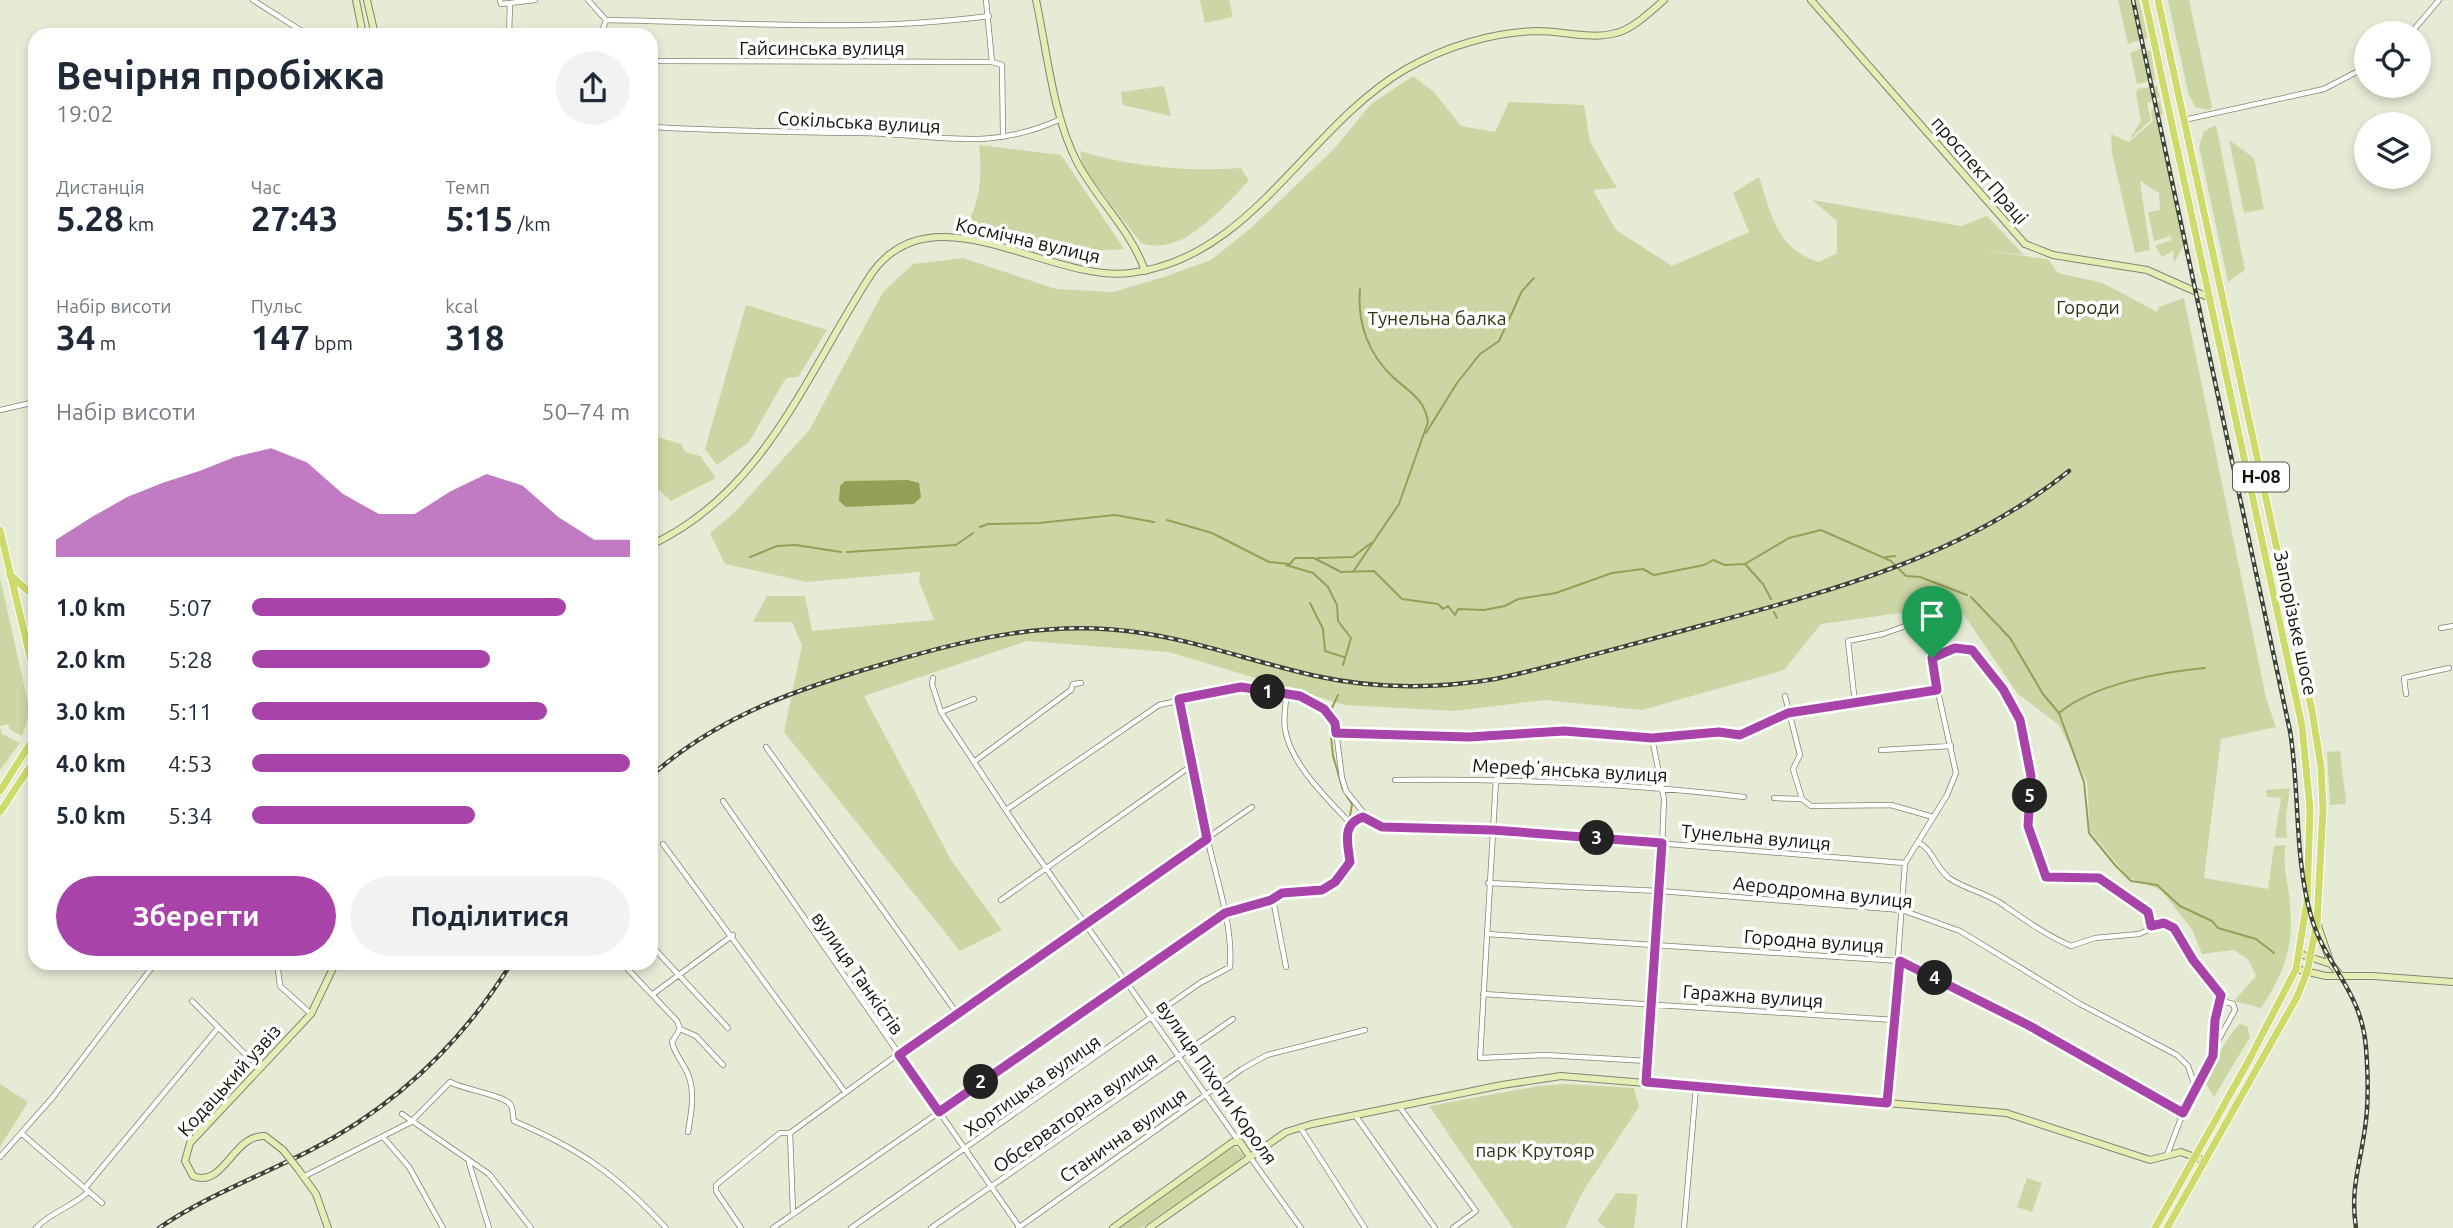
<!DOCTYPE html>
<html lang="uk">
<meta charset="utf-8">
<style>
body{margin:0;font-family:Ubuntu,sans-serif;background:#f2f2f3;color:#1f2937;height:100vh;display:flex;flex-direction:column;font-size:26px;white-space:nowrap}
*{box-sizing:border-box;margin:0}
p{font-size:23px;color:#747a83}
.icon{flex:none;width:38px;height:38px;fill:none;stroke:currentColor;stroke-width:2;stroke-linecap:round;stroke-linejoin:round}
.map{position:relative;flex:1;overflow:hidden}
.panel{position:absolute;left:28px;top:28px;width:630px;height:942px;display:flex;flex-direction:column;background:#fff;border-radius:21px;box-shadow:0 4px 10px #0003}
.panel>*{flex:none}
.buttons{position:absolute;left:2354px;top:21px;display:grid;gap:14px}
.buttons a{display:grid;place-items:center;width:77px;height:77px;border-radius:50%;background:#fff;box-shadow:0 4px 10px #0003;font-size:35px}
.pin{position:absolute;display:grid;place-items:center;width:60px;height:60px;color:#fff;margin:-72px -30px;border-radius:50% 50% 50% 0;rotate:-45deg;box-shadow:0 0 7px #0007}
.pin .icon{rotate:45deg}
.km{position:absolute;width:35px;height:35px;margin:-18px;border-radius:50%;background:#222;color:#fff;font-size:19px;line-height:35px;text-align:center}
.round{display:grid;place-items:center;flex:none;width:74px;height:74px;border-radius:37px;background:#f2f2f3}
.overview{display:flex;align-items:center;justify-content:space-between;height:119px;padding:0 28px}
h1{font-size:38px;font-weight:700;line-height:52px}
.stats{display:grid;grid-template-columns:repeat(3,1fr);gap:10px;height:119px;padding:7px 28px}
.stats div{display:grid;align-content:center}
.stats b{font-size:35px;font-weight:700}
.stats small{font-size:19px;font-weight:400}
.stats p{font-size:19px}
.chart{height:196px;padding:14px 28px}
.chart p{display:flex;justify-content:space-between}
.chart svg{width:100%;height:126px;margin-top:7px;fill:#a844a9;opacity:.7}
.primary-button{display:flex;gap:14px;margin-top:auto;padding:14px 28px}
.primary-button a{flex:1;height:80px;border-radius:42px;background:#a844a9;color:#fff;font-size:28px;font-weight:700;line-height:80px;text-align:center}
.primary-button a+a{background:#f2f2f3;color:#1f2937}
ul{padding:0 28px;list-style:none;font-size:23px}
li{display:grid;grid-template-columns:112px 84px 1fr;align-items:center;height:52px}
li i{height:18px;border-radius:9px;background:#a844a9}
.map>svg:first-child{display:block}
.green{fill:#ccd6a4}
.water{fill:#94a056}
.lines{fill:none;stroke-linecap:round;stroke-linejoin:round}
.stream{stroke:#94a056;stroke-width:2}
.street-casing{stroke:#818572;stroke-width:6}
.secondary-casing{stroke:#818572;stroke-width:8}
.primary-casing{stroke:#fff;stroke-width:9}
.street{stroke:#fff;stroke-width:4.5}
.secondary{stroke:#e6edb4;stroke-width:6}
.primary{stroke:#ceda69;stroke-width:7}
.rail-casing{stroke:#3f4237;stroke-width:4.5}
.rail{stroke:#fff;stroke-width:2;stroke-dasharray:5;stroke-linecap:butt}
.secondary-bridge-casing{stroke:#818572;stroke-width:8;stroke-linecap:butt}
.secondary-bridge{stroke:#e6edb4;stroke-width:6}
.route-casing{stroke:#fff;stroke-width:14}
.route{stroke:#a844a9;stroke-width:9}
.labels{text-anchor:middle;stroke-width:7;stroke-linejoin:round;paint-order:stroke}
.shield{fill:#fff;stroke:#585a54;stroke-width:2}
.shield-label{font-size:18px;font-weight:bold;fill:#11130b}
.street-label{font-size:19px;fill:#11130b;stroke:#fff}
.park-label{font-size:19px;fill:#313615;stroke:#fff}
</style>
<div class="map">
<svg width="2453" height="1228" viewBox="0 0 2453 1228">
<rect width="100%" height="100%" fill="#e6ebd6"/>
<!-- green -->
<path class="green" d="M1200 0H1229L1233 17 1205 23Z
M2118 0H2139L2148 38 2128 44Z
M2168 0H2189L2212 107 2209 110 2195 107 2188 92Z
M2140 49 2151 51 2155 80 2137 84 2130 53Z
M1413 76 1434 92 1461 126 1495 132 1509 102 1584 105 1590 142 1617 188 1593 190 1616 230 1672 266 1749 232 1733 193 1759 177C1772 215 1776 249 1819 262L1837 253V221L1812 200 1961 226 1987 216 2024 255 1978 250 2048 259 2058 273 2103 283 2157 312 2159 307 2184 298 2266 698 2276 727 2221 739 2204 878 2268 889 2274 846 2286 845C2282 861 2287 879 2289 895 2295 942 2287 969 2261 1008L2234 1001 2256 976 2248 959 2233 950 2202 954 2193 931 2161 890 2129 878 2090 831 2087 781 2059 725 2018 694 1957 605 1821 624 1784 670 1642 710 1545 700 1455 711 1345 705 1169 652 1027 641 864 696 951 860 1002 930 960 951 784 732 802 645 792 622H753L767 596H805L812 631 934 620 919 581 920 572 807 582 725 564 710 533 736 511 810 429 883 292 913 264 963 258 1056 289 1113 292 1167 276 1211 260 1251 228 1333 150 1371 104Z
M1164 86 1171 116 1123 105 1121 92Z
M2157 86 2160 97 2147 103 2151 120 2129 140 2141 121 2136 93 2138 89Z
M2160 100 2163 114 2158 118 2184 245 2174 263 2173 251 2162 257 2155 246 2172 240 2170 236 2154 241 2148 212 2160 210 2159 193 2140 181 2150 250 2135 253 2112 153 2111 134 2129 142 2153 121 2151 111Z
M2216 125 2245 270 2228 282 2199 147 2204 131Z
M2229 140 2254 158 2264 209 2244 213Z
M979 145 1061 155 1124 249 1076 252 968 222C981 199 982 172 979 145Z
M1080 151C1132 167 1187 172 1241 168L1249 181C1222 207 1183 258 1141 243L1082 167Z
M746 305 827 330 798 377 786 378 749 442 717 465 705 449Z
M651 435 681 444 685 452 700 456 716 478 671 501 657 488 651 489Z
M0 578 30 712 22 736 10 730 8 724 0 726 2 734 20 743 1 769 0 768Z
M2340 751 2346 801 2345 804 2330 805 2327 752Z
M2290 788 2286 815 2287 838 2275 837 2281 798 2267 797 2266 790Z
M2240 1024 2247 1026 2250 1037 2214 1097 2206 1084C2212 1066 2226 1037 2240 1024Z
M0 1084 28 1102 0 1147Z
M1565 1084 1634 1088 1639 1107 1582 1193 1565 1228H1513L1429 1106 1539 1086Z
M1234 1146 1244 1155 1241 1160 1141 1228H1118Z
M2027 1178 2042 1183 2032 1212 2017 1207Z
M1616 1193 1638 1194 1634 1228H1606L1597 1221Z"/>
<!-- water -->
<path class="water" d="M908 480 919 483 921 497 914 504 846 507 839 501 840 486 845 481Z"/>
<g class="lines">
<!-- stream -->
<path class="stream" d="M1426 433 1457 383 1480 354 1499 341 1522 291 1534 278
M1167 520 1212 533 1269 562 1290 564 1295 558H1314L1341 572 1374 571 1402 599 1438 604 1443 609 1448 606 1455 615 1458 609 1484 610 1505 606 1518 599 1556 593 1612 573 1643 569 1654 575 1704 565 1713 560 1725 565 1745 564 1789 538 1821 530 1891 561 1906 576 1920 577 1967 595
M980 527 988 524 1039 523 1115 515 1154 522
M847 552 956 545 973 533
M750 557 777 546 796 545 841 552
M1886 557 1895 556
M1318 558 1353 557 1371 543
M1745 564 1763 584 1771 599
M1286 565 1313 573 1328 587 1337 605 1338 621 1351 638 1343 665
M1353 572 1399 504 1428 422C1425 399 1409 392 1393 377 1368 354 1357 322 1360 289
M1971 597 2010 638 2043 694 2059 713 2084 782 2089 833 2115 865 2131 881 2157 885 2180 906 2212 921 2218 928 2256 939 2274 953
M1310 603 1323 629 1325 651 1344 657
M1774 612 1777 618
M1331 710 1338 695
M2059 713C2094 684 2161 672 2205 668
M1329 717 1333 756 1343 790
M1346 795 1352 804 1350 816"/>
<!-- street casing -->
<g class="street-casing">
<path id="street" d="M253 0 308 35
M500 0 501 4 535 0
M588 0 606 20
M986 0 992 62 1002 65 1003 135
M606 20C731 22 864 33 989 16
M2411 33 2439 0
M509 35 510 4
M601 35 606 20
M651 61 992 62
M2184 120 2324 89 2366 67
M651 127C721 131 791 132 861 133 938 134 986 153 1061 119
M0 410 35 402
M35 440V442
M2441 628 2453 626
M1932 658 1955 648H1968L2003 689 2020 720 2031 776 2028 826 2046 877 2099 878 2148 912 2151 926
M933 678 932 684 941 712 1019 830 1239 1142
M2406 694 2404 678 2449 668
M1286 696C1286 706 1283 719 1285 729 1291 765 1327 798 1351 824
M1785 696 1800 755 1793 769 1802 799
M1855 703 1848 641 1883 634 1922 620 1956 773 1947 795 1905 863 1887 1103
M941 712 974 699
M1336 733 1486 737 1565 731 1652 738 1719 732 1740 735 1788 713 1937 690
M766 747 956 1012
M1881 750 1951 746
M975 761 1071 690 1073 684 1081 683
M1496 779 1480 1058 1545 1055 1648 1061
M1395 780C1512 779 1628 783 1744 797
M1774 798 1802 799 1811 806 1891 805 1933 817
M723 801 1020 1228
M1006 810 1159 705 1241 687 1300 696 1331 716 1335 723 1342 778 1346 791 1363 812V817L1377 826 1492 830 1905 863
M1918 842C1934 851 1935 867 1949 878 1965 889 1986 893 2002 904 2025 920 2046 935 2071 946L2095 938 2139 934 2164 923 2174 928 2193 960 2218 990 2222 1001 2215 1020 2213 1056 2197 1088
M663 844 845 1092
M1488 883 1660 891 1902 910 1960 931 2080 1004 2177 1055 2188 1066 2196 1089 2183 1113
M1273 899 1286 967
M1001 900 1191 766
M1487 934 1900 961 2028 1025 2183 1113 2167 1155
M651 945 728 1028
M277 962 280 986 311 1014
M621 962 677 1021 680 1029 696 1036 723 1065
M653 994 733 935
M1483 994 1895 1020
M192 1001 251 1060
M680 1029 672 1042C675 1056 685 1064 689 1077 695 1095 691 1114 688 1132
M2215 1046 2235 1010 2233 1004 2222 1001
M1646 1082 1658 944 1664 799 1652 738
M1399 1106 1476 1211 1453 1228
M402 1114 489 1174 531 1228
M1355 1115 1435 1228
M1300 1127 1365 1228
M21 1133 102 1203
M384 1138 409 1167 443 1228
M0 1157 53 1097 156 962
M1250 1157 1301 1228
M469 1163 489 1228
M303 1177 411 1122 450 1082C465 1090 503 1095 510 1104 514 1109 512 1115 514 1121 580 1149 617 1175 666 1228
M85 1188 218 1028
M793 1212 790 1133 956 1012 1252 807
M36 1228C51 1212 72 1207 88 1192
M741 1228 716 1191V1185L780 1133H790
M773 1228 1225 913 1271 900 1282 893 1323 890 1335 882 1350 862C1349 844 1341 824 1363 817
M851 1228 1200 983 1230 967C1233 925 1217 882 1208 841 1196 794 1187 747 1179 700
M931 1228 1233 1019
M1018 1228 1242 1069 1267 1055 1365 1030
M1684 1228 1696 1087"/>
</g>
<!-- secondary casing -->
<g class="secondary-casing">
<path id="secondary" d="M356 0 363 35
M367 0 375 35
M1036 0C1047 51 1053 116 1077 162 1097 200 1131 230 1145 271
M1811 0 2025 244 2053 255 2147 270 2210 298
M651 545C765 492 807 372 872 273 933 187 1049 283 1130 273 1252 259 1306 127 1406 69 1444 47 1493 32 1537 31 1563 31 1591 40 1616 33 1633 29 1651 11 1664 0
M2317 923 2331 964 2342 977
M2300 954 2331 964
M2296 969 2326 976H2373L2453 982
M283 1150 265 1136C233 1134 224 1189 193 1176L185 1161 190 1143 311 1014 336 962
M298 1169 316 1194 328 1228
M1113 1228 1233 1142H1240L1250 1157
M1149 1228 1286 1132 1312 1124 1502 1085 1561 1076 2006 1113 2150 1160 2181 1152 2205 1161"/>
</g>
<!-- primary casing -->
<g class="primary-casing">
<path id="primary" d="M2145 0 2302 726 2310 809 2307 901 2296 969 2248 1062 2155 1228
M2158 0 2312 711 2321 767 2323 809 2317 923 2307 972 2297 997 2167 1228
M0 530 35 678
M10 575 35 597
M0 791 35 736
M0 812 35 759"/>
</g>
<!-- street -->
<use href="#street" class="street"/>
<!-- secondary -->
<use href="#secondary" class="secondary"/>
<!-- primary -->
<use href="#primary" class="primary"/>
<!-- rail casing -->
<g class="rail-casing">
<path id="rail" d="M2133 0 2290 731C2300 792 2294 856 2311 916 2325 966 2362 991 2366 1048 2368 1074 2369 1102 2365 1128 2360 1165 2350 1189 2356 1228
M651 776C719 715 800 688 887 663 971 638 1053 619 1142 633 1201 642 1257 663 1316 676 1375 689 1435 689 1495 679 1564 664 1632 644 1700 626 1831 591 1962 557 2069 471
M159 1228C206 1196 260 1176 311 1150 396 1106 462 1043 512 962"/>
</g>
<!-- rail -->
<use href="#rail" class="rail"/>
<!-- secondary-bridge casing -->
<g class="secondary-bridge-casing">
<path id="secondary-bridge" d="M283 1150 298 1169"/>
</g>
<!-- secondary-bridge -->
<use href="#secondary-bridge" class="secondary-bridge"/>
</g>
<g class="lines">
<!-- route casing -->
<g class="route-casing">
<path id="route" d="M1955 648 1972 650 2003 689 2020 720 2031 776 2028 826 2046 877 2099 878 2148 912 2151 926 2164 923 2174 928 2193 960 2221 995 2215 1020 2213 1056 2183 1113 2028 1025 1900 961 1887 1103 1646 1082 1662 843 1492 830 1382 827 1363 817C1341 824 1348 844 1350 862L1335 882 1322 890 1282 893 1271 900 1225 913 939 1112 899 1055 1207 839 1179 699 1241 687 1300 696 1324 709 1335 723 1336 733 1469 737 1564 731 1652 738 1719 732 1740 735 1788 713 1937 690 1932 658Z"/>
</g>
<!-- route -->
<use href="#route" class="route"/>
</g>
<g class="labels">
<!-- shield labels -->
<rect class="shield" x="2233" y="462.5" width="56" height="29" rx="5"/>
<g class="shield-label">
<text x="2261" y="483">Н-08</text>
</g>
<!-- street labels -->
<g class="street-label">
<text x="822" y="55">Гайсинська вулиця</text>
<text transform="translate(859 122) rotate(3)" y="7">Сокільська вулиця</text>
<text transform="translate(1980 170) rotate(49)" y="7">проспект Праці</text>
<text transform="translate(1028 240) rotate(13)" y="7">Космічна вулиця</text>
<text transform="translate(2296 623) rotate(78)" y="7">Запорізьке шосе</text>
<text transform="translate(1570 770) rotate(3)" y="7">Мерефʼянська вулиця</text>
<text transform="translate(1756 837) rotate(5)" y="7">Тунельна вулиця</text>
<text transform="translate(1823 892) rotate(6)" y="7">Аеродромна вулиця</text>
<text transform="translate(1814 941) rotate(4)" y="7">Городна вулиця</text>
<text transform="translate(858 973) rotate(55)" y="7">вулиця Танкістів</text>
<text transform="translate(1753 996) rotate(4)" y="7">Гаражна вулиця</text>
<text transform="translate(229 1080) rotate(-48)" y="7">Кодацький узвіз</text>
<text transform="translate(1217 1082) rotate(55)" y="7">вулиця Піхоти Короля</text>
<text transform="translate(1032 1085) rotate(-35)" y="7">Хортицька вулиця</text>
<text transform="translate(1075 1112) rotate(-35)" y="7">Обсерваторна вулиця</text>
<text transform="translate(1123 1135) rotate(-35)" y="7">Станична вулиця</text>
</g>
<!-- park labels -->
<g class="park-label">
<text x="2088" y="314">Городи</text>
<text x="1437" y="325">Тунельна балка</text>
<text x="1535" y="1157">парк Крутояр</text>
</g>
</g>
</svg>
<div class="buttons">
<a><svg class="icon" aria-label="locate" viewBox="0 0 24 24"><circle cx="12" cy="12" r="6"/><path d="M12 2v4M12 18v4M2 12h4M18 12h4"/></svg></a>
<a><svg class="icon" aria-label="layers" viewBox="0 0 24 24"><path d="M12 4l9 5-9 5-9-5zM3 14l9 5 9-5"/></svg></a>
</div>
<div class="pin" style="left:1932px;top:658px;background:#1e9e55"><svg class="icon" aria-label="arrive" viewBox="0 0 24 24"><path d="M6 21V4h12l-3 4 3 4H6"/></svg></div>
<b class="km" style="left:1268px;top:692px">1</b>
<b class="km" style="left:981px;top:1082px">2</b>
<b class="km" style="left:1597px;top:838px">3</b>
<b class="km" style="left:1935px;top:978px">4</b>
<b class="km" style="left:2030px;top:796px">5</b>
<section class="panel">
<div class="overview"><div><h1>Вечірня пробіжка</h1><p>19:02</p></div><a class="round"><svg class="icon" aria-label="share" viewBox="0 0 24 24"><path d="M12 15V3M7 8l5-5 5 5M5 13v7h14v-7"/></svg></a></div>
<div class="stats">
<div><p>Дистанція</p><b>5.28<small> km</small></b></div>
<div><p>Час</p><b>27:43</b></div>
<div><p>Темп</p><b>5:15<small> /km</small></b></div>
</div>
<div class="stats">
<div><p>Набір висоти</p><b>34<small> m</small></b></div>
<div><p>Пульс</p><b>147<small> bpm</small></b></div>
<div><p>kcal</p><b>318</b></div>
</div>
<div class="chart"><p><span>Набір висоти</span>50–74 m</p>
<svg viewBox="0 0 160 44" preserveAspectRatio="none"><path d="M0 44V38L10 30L20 23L30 18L40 14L50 9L60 6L70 11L80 22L90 29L100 29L110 21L120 15L130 19L140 30L150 38L160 38V44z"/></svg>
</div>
<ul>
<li><b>1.0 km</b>5:07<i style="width:83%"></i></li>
<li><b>2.0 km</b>5:28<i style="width:63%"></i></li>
<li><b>3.0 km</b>5:11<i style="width:78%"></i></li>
<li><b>4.0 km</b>4:53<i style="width:100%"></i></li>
<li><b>5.0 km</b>5:34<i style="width:59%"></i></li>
</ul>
<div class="primary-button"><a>Зберегти</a><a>Поділитися</a></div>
</section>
</div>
